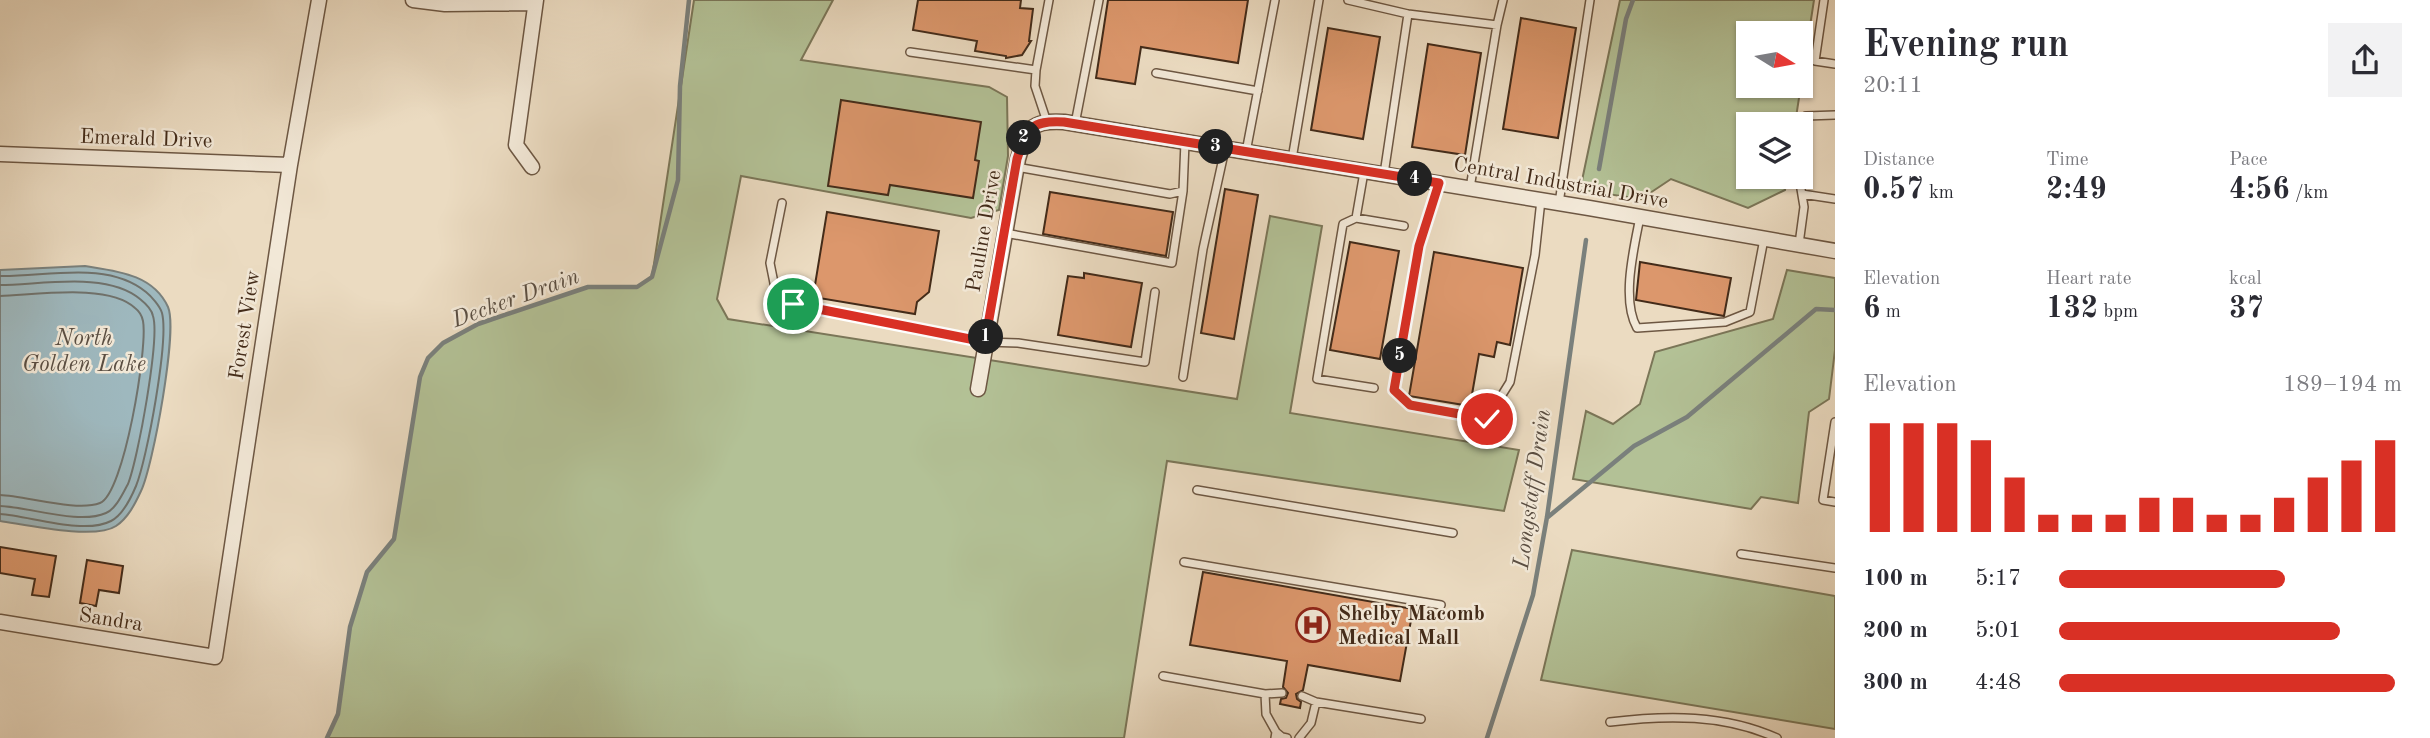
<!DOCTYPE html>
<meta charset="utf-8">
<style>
body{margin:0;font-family:"Old Standard TT",serif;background:#f2f2f3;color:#2b2b33;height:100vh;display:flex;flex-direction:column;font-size:26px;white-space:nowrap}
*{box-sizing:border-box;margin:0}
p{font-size:23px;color:#7c7c81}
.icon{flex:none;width:38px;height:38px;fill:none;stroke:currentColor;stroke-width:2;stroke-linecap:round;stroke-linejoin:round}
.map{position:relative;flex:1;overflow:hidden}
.panel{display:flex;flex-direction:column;background:#fff;width:595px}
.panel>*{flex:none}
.needle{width:46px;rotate:101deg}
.controls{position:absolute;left:1736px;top:21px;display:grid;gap:14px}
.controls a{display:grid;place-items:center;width:77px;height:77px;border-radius:0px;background:#fff;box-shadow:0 2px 5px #0004;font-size:35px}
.pin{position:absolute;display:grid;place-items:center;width:60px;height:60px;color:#fff;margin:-30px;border:4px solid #fff;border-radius:50%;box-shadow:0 2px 7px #0007}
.km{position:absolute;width:35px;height:35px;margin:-18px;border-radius:50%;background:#222;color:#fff;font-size:19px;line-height:35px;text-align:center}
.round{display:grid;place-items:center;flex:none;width:74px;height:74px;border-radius:0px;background:#f2f2f3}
.summary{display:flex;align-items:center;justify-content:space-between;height:119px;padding:0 28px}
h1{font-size:38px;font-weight:700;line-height:52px}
.stats{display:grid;grid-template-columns:repeat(3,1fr);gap:10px;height:119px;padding:7px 28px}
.stats div{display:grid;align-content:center}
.stats b{font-size:30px;font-weight:700}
.stats small{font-size:19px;font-weight:400}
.stats p{font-size:19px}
.chart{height:196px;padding:14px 28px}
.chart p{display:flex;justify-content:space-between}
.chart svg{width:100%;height:126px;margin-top:7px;stroke:#d93025;stroke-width:6}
ul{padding:0 28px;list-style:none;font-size:23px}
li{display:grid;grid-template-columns:112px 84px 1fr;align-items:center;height:52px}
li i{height:18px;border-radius:9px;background:#d93025}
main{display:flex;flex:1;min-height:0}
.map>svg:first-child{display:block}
.green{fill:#b3c196;stroke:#7b7658;stroke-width:2;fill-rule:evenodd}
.water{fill:#9eb8be;stroke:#7a807c;stroke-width:2}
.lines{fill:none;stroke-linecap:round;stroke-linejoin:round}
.shore{stroke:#70726c;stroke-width:2}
.stream{stroke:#7a807c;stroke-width:4.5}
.building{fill:#dc976c;stroke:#432b19;stroke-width:2}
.lane-casing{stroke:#6d5743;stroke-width:10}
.street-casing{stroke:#6d5743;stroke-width:17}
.lane{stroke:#f2e8d7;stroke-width:7}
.street{stroke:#f2e8d7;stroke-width:14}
.route-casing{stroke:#fff;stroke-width:14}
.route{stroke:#d93025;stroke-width:9}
.labels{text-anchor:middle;stroke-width:5;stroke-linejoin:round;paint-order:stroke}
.street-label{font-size:21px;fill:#432b19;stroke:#f2e8d7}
.poi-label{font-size:21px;font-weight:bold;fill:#432b19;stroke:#f2e8d7;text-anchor:start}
.water-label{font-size:23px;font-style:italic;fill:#5a4e42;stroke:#f2e8d7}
</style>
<main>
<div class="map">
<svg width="1835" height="738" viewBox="0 0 1835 738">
<rect width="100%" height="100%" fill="#ebdbc1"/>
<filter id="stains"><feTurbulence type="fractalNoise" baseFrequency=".00286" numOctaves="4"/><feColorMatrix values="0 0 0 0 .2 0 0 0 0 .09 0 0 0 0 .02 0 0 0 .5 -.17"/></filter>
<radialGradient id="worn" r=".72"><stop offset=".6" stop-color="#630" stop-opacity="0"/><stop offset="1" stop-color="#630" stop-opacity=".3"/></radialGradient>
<!-- green -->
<path class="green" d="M694 0H833L801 60 989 87 1007 97 1008 156 999 210 971 218 741 176 717 299 728 319 1237 399 1270 216 1322 226 1290 413 1519 450 1504 511 1167 461 1124 738H327L338 714 350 627 367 572 394 539 420 377 428 358 443 343 478 324 588 287H637L652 277Z
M1620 0H1814L1795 124H1748V177H1787L1785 190 1748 208 1671 179 1641 199 1580 190ZM1801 33V86H1748V33Z
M1787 270 1835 278V350L1829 399 1809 412 1798 503 1761 497 1751 509 1573 479 1586 411 1613 424 1640 404 1655 352 1773 319Z
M1572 550 1835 596V729L1541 680Z"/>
<!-- water -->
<path class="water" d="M85 266C116 271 153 274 168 307 178 330 153 466 141 491 135 504 128 518 116 526 95 540 27 525 0 521V270Z"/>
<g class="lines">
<!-- shore -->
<path class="shore" d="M0 276C46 277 107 260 146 292 151 296 160 306 162 313 169 340 147 459 136 486 131 498 123 515 111 521 84 535 30 516 0 514
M0 285C40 285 107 271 140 299 145 303 152 310 153 316 160 338 138 459 128 484 123 493 116 509 106 513 79 525 30 507 0 506
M0 296C35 295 109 283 135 308 139 311 142 316 143 321 148 347 124 494 100 503 77 512 26 496 0 495"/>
<!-- stream -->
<path class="stream" d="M1599 169 1626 19 1633 0
M1548 517 1634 446 1687 417 1816 309 1835 310
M327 738 338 714 350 627 367 572 394 539 420 377 428 358 443 343 478 324 588 287H637L652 277 678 180 680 86 689 0
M1487 738 1533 595 1547 517 1586 240"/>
</g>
<!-- building -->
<path class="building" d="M918 0H1021L1020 8 1033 9 1029 41H1031L1022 55 1006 58V56L975 51 977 41 913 30Z
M1108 0H1248L1238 63 1141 47 1135 84 1096 78Z
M1521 18 1576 28 1558 138 1503 129Z
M1328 28 1380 37 1363 139 1311 130Z
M1428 44 1481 53 1465 155 1412 147Z
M841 100 981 122 975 160 979 161 973 198 890 185 888 195 828 186Z
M1225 189 1258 195 1234 339 1201 333Z
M1050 192 1173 212 1166 256 1043 234Z
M827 212 939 231 929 292 917 302 915 314 813 297Z
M1350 242 1399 251 1380 359 1330 350Z
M1434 252 1523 268 1510 345 1497 342 1494 357 1479 354 1470 406 1409 396Z
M1640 262 1731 278 1724 316 1636 300Z
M1084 273 1142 283 1131 347 1058 335 1068 276 1084 278Z
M0 547 56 556 49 597 32 595 35 579 0 573Z
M87 560 123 566 119 593 99 590 96 606 80 603Z
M1203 572 1413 609 1400 681 1308 665 1303 690 1296 694 1297 699 1301 702 1300 708 1280 704 1281 699 1286 698 1288 693 1283 687 1287 661 1190 645Z"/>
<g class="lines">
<!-- lane casing -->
<g class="lane-casing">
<path id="lane" d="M1348 0 1408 14 1497 25 1503 0
M1824 0 1815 61 1835 64
M910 52 1036 70
M1156 73 1258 91
M1047 122 1035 86 1036 70 1049 0
M1075 124 1099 0
M1801 147 1806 116 1835 115
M1246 152 1275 0
M1292 159 1319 0
M1016 167 1170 194 1183 191 1185 142
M1364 172 1356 218 1404 226
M1384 174 1408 14
M1799 177 1804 207 1799 244
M1438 184 1419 246 1394 390 1410 405 1487 419 1510 382 1535 255 1541 200
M1470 188 1497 25
M1802 194 1835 199
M782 203 770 263 775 288 793 304 985 342 1018 343 1145 362 1155 292
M1559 203 1590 0
M1640 217C1634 248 1621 300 1637 328L1725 322 1750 312 1764 239
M1356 218 1343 224 1317 379 1374 388
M1005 233 1172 263 1183 191
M1183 377 1203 249 1225 149
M1835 422 1823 500 1835 502
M1197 490 1453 533
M1741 554 1835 568
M1184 562 1441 605
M1163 676 1265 694 1282 693
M1265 694 1266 714 1276 732 1275 738
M1302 696 1316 702 1421 719
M1610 722C1666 715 1724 714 1777 738
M1276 732 1282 737 1287 738
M1299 738 1311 723 1316 702"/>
</g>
<!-- street casing -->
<g class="street-casing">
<path id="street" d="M413 0 445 4 535 3
M0 154 290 165
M532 167 516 145 536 0
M978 389 1018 159C1027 129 1030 120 1064 122L1589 208 1835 251
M0 622 215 657 290 165 319 0"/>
</g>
<!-- lane -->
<use href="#lane" class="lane"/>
<!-- street -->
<use href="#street" class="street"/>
</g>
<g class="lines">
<!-- route casing -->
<g class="route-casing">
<path id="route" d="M793 304 985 342 1017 159C1027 129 1030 120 1064 122L1439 183 1419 246 1394 390 1410 405 1487 419"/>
</g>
<!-- route -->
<use href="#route" class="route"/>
</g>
<!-- icons -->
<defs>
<g id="hospital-ring" transform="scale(1.75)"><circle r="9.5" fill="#f2e8d7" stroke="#8f2418" stroke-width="1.5"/><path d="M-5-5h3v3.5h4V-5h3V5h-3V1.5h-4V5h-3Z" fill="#8f2418"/></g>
</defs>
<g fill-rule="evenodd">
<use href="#hospital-ring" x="1313" y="625"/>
</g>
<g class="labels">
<!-- street labels -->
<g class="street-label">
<text transform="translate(146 138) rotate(2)" y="7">Emerald Drive</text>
<text transform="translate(1561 182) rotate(10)" y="7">Central Industrial Drive</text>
<text transform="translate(983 231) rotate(-80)" y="7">Pauline Drive</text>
<text transform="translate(244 325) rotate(-81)" y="7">Forest View</text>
<text transform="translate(111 619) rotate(9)" y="7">Sandra</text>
</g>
<!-- poi labels -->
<g class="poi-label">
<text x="1338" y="620">Shelby Macomb<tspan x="1338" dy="24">Medical Mall</tspan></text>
</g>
<!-- water labels -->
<g class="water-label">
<text transform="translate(515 297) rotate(-20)" y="8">Decker Drain</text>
<text x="84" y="345">North<tspan x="84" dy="26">Golden Lake</tspan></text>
<text transform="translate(1531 489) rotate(-82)" y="8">Longstaff Drain</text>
</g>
</g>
<rect width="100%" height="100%" filter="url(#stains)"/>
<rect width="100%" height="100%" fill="url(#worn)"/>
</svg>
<div class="controls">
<a><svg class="needle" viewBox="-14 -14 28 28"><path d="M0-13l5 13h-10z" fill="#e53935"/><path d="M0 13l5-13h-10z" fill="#7c7c81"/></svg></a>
<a><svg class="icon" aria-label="layers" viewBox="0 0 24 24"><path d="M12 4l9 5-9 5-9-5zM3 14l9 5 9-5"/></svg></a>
</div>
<div class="pin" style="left:793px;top:304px;background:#1e9e55"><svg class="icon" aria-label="arrive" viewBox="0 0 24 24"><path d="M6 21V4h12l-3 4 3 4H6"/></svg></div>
<div class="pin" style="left:1487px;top:419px;background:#d93025"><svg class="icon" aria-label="check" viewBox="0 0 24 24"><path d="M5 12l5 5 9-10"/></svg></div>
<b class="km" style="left:986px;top:337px">1</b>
<b class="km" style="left:1024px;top:138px">2</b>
<b class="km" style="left:1216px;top:147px">3</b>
<b class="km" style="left:1415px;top:179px">4</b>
<b class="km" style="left:1400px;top:356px">5</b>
</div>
<section class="panel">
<div class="summary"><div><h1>Evening run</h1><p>20:11</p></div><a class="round"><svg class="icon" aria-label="share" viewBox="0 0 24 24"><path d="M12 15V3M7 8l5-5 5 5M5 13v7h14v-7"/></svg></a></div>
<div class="stats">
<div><p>Distance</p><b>0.57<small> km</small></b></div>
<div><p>Time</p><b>2:49</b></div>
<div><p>Pace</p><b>4:56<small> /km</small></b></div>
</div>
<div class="stats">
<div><p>Elevation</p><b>6<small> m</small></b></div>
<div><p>Heart rate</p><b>132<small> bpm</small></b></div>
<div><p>kcal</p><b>37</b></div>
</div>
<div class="chart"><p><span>Elevation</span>189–194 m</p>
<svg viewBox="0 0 160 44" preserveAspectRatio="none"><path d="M5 44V6M15 44V6M25 44V6M35 44V12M45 44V25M55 44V38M65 44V38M75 44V38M85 44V32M95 44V32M105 44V38M115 44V38M125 44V32M135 44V25M145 44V19M155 44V12"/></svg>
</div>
<ul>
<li><b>100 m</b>5:17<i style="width:66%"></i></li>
<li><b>200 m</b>5:01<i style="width:82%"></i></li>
<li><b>300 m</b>4:48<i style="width:98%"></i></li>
</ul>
</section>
</main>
